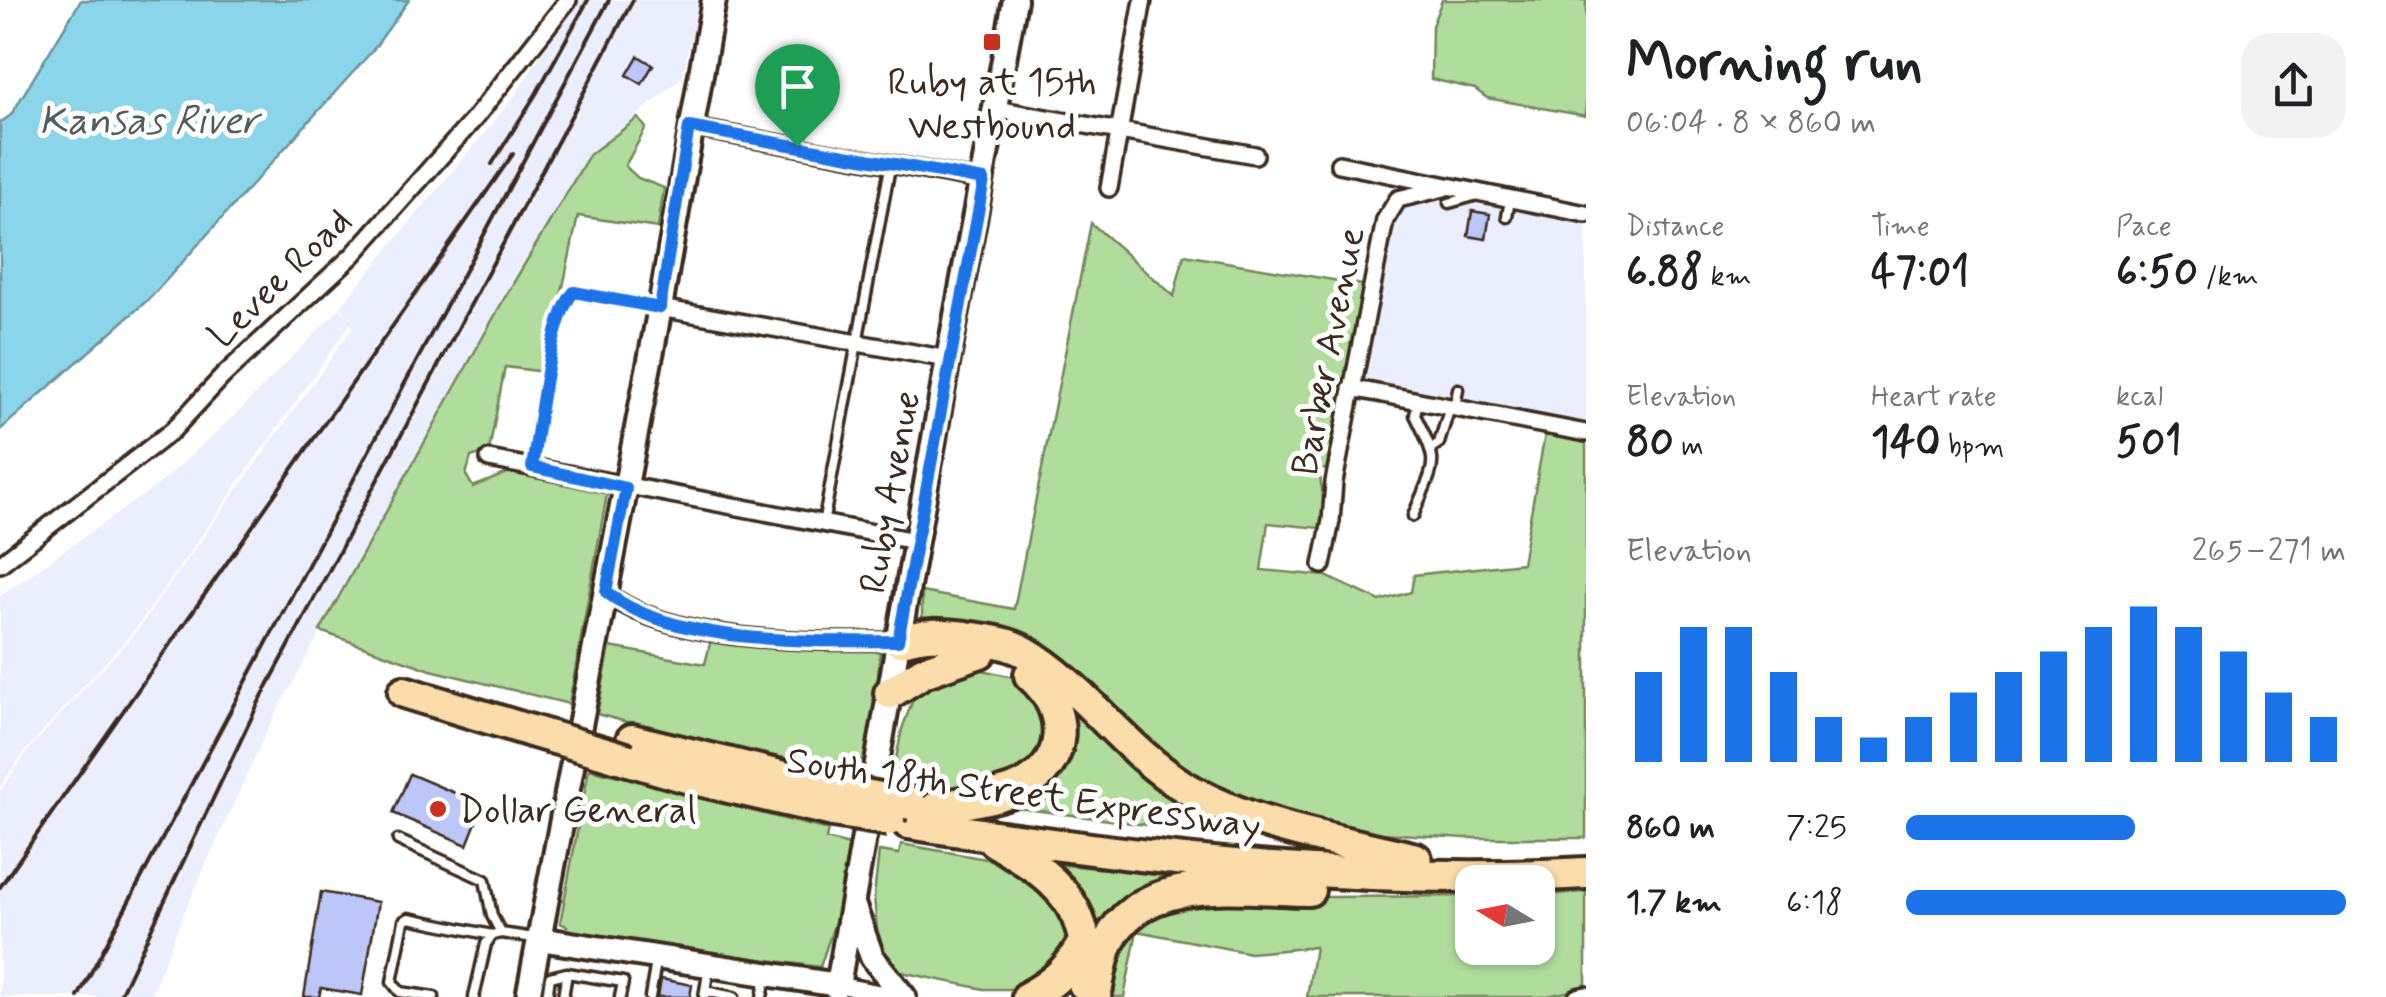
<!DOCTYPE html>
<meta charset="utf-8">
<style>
body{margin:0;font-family:Mynerve,sans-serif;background:#f2f2f2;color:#202124;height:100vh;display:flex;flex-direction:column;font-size:38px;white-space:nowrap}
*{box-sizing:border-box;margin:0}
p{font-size:32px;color:#757577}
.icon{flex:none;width:55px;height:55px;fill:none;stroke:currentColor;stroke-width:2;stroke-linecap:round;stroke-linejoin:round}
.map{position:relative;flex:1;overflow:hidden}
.drawer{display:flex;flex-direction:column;background:#fff;width:800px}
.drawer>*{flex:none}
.needle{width:65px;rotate:280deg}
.buttons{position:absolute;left:1455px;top:865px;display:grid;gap:20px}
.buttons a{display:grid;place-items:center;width:100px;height:100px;border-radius:20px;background:#fff;box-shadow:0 2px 8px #0004;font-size:50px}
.pin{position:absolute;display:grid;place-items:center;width:85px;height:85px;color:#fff;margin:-102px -42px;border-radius:50% 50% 50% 0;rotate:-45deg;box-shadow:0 0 10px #0007}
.pin .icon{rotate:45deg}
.round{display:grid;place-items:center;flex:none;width:105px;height:105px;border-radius:30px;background:#f2f2f2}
.head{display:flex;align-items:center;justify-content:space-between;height:170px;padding:0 40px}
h1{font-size:55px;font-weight:700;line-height:75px}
.metrics{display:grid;grid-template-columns:repeat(3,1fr);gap:15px;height:170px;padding:10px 40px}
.metrics div{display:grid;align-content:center}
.metrics b{font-size:42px;font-weight:700}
.metrics small{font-size:28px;font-weight:400}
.metrics p{font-size:28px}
.chart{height:280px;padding:20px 40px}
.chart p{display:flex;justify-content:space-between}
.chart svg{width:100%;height:180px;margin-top:10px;stroke:#1a73e8;stroke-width:6}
ul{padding:0 40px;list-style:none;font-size:32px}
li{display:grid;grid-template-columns:160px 120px 1fr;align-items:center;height:75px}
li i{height:25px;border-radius:12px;background:#1a73e8}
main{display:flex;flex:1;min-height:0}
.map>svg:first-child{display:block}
.built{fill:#ebeefd}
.green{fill:#b0dd9c;stroke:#76845d;stroke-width:2.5}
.water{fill:#8bd5eb;stroke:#6b9199;stroke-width:2.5}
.building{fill:#bcc6f8;stroke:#3b2a1e;stroke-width:2.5}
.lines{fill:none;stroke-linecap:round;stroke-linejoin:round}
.lane-casing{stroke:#3b2a1e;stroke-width:15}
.street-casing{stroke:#3b2a1e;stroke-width:22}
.secondary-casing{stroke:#3b2a1e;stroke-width:30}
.highway-casing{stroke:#3b2a1e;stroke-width:38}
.lane{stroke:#fff;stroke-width:8}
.street{stroke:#fff;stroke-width:15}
.secondary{stroke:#fff;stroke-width:22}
.highway{stroke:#faddab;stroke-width:30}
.rail{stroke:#3b2a1e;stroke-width:4}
.highway-bridge-casing{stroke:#3b2a1e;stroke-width:38;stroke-linecap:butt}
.highway-bridge{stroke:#faddab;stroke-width:30}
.route-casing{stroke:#fff;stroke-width:20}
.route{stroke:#1a73e8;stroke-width:12}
.poi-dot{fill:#c8321e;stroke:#fff;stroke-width:4}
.labels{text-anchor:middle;stroke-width:10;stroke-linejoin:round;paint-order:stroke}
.poi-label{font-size:38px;fill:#3b2a1e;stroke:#fff}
.street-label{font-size:38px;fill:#3b2a1e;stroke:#fff}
.water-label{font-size:40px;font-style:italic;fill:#535d5c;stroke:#fff}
</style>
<main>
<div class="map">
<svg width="1586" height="997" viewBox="0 0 1586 997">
<rect width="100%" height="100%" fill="#fff"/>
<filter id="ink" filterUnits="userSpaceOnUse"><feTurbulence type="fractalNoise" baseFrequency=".01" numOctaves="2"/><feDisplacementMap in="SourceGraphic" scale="20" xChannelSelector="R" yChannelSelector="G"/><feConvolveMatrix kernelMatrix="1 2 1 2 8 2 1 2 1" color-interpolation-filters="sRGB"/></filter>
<g filter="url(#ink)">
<!-- built -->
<path class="built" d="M575 0H699L682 78 589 155 454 391 269 726 180 922 150 997H0V792L26 753 136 632 353 327 351 323 136 628 24 752 0 787V596L163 481 238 412 340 308 346 315 341 306 514 97Z
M1434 196 1586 224V426L1366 385 1360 380 1391 219 1407 202Z"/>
<!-- green -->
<path class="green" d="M1442 0H1586V116L1487 98 1475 89 1431 79 1432 26Z
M638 118 646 128 625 166 638 178 664 188 658 228 578 216 545 372 505 367 489 451 471 457 466 475 473 487 510 472 607 494 569 704 431 670 320 631 504 299 589 155Z
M1091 223 1174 296 1184 255 1363 285 1326 469 1319 470 1324 503 1319 528 1268 523 1261 570 1326 576 1380 601 1411 592 1414 575 1522 563 1545 434 1586 442V838H1466L1381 833 1286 819 1186 775 1040 649 925 620 922 616V592L1014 609Z
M711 639 880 649 877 692 864 760 842 757 840 769 690 739 597 714 610 647 705 664Z
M969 667 1013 677 1043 699 1045 749C1039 756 1031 768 1023 772 988 792 950 790 913 784L915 771 894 769 902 729 916 691Z
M1061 696 1262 831 1147 825 1004 806 1032 788Z
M589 769 618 776 619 770 685 794 828 830 826 839 849 845 836 919 820 967 566 933 567 926 560 923Z
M901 844 1003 862 1056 899 1069 938 1066 949 1033 983 1011 989H984L896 971 881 953 878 940 874 897 879 851 899 854Z
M1051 864 1214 878 1188 884 1099 951Z
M1586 892V988L1542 997H1307L1315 947 1250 953 1137 931 1124 997H1103L1129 927 1193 898 1472 896V948H1538V895Z"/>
<!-- water -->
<path class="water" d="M81 0H409L373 50 151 297 0 430V123L11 115Z"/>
<!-- building -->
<path class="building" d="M638 56 653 65 642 84 627 75Z
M1472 211 1490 214 1486 239 1468 236Z
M410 774 483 805 467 845 393 813Z
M321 892 378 902 362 995 321 988 319 997H304Z
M661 979 692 985 690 997H658Z"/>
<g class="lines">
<!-- lane casing -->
<g class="lane-casing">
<path id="lane" d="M1449 203 1474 196
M1507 217 1510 200
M1455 408 1458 389
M1433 447 1439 443 1450 407
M532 467C539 429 550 316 574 293L657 308
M1413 516C1434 463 1442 468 1415 415L1418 401
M823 524 891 162
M398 840 485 880 492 916 501 933
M705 991 734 997
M434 997 400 992 392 982 404 921 409 918 492 935 501 933 534 938
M474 997 486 944 492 935
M547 997 550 977 567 973
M563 997 567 973 623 982 620 997
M650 997 656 962
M704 997 709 967
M762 997 766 978"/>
</g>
<!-- street casing -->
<g class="street-casing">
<path id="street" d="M996 109 1255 155
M689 127 983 181
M1339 164 1586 214
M1109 188 1143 0
M660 308 948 359
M1351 388 1586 433
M489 459 915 541
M0 564 173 430 223 376 353 255 475 118 568 0
M1322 565 1331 521 1334 482 1385 220 1398 199 1444 188
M605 592C672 645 815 642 899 641
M836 997 838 985 901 997
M1577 997 1586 995"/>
</g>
<!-- secondary casing -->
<g class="secondary-casing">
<path id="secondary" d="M853 904 872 957 904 997
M539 939 838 985 948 359 1015 0
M528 997 660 308 714 0"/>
</g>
<!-- highway casing -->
<g class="highway-casing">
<path id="highway" d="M899 641C927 633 937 634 966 637 986 640 1007 642 1025 652 1082 685 1125 751 1183 786 1253 828 1338 840 1416 859
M404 692 531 731
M890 693 923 672 980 652
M632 740 834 789
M629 760 690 778 833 811
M936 808C963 802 994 799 1019 788 1070 764 1070 709 1030 675
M908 823C1133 858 1359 886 1586 873
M994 841C1054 876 1095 907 1084 984
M1028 997C1055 983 1071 967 1085 940
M1095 997C1099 979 1101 960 1108 943 1142 870 1245 890 1309 890"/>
</g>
<!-- lane -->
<use href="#lane" class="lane"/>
<!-- street -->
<use href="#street" class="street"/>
<!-- secondary -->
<use href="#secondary" class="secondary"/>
<!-- highway -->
<use href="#highway" class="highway"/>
<!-- rail -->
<path class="rail" d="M492 164 536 94 588 0
M0 887 513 154
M78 997 609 0
M119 997 258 704 633 0"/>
<!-- highway-bridge casing -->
<g class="highway-bridge-casing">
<path id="highway-bridge" d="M531 731 629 760
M834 789 911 804
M833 811 889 820"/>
</g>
<!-- highway-bridge -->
<use href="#highway-bridge" class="highway-bridge"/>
</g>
</g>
<g class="lines" filter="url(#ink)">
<!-- route casing -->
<g class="route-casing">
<path id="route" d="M689 127 984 180 898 641C815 642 672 645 606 592L626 488 532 467C539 428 550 317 574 292L660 308Z"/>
</g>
<!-- route -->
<use href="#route" class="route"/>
</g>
<!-- markers -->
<g class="poi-dot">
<rect x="982" y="32" width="20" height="20" rx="5"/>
<circle cx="438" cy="809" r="10"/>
</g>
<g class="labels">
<!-- poi labels -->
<g class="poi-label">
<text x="992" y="94">Ruby at 15th<tspan x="992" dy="44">Westbound</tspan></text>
<text x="458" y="822" text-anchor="start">Dollar General</text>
</g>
<!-- street labels -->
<g class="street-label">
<text transform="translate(279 277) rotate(-44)" y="13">Levee Road</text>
<text transform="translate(1327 351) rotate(-79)" y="13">Barber Avenue</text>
<text transform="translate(889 492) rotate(-80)" y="13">Ruby Avenue</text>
<text transform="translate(1024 792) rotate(8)" y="13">South 18th Street Expressway</text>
</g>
<!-- water labels -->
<g class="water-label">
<text x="149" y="133">Kansas River</text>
</g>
</g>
</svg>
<div class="buttons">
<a><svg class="needle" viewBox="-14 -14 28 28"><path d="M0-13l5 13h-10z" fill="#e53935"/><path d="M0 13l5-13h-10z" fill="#757577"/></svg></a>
</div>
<div class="pin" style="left:797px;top:146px;background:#1e9e55"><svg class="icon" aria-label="arrive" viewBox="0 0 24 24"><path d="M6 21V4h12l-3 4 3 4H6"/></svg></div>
</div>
<section class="drawer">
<div class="head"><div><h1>Morning run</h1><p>06:04 · 8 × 860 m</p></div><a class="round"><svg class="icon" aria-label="share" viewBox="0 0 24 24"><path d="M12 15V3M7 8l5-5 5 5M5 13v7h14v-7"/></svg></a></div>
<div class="metrics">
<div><p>Distance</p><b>6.88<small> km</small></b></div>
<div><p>Time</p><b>47:01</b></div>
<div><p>Pace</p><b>6:50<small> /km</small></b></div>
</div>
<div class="metrics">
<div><p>Elevation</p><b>80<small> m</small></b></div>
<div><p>Heart rate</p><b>140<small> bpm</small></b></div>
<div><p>kcal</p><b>501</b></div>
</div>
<div class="chart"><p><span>Elevation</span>265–271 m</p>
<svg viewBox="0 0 160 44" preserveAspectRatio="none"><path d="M5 44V22M15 44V11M25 44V11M35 44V22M45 44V33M55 44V38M65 44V33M75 44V27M85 44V22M95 44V17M105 44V11M115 44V6M125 44V11M135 44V17M145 44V27M155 44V33"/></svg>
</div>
<ul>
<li><b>860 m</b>7:25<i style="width:52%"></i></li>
<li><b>1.7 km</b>6:18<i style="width:100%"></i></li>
</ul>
</section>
</main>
